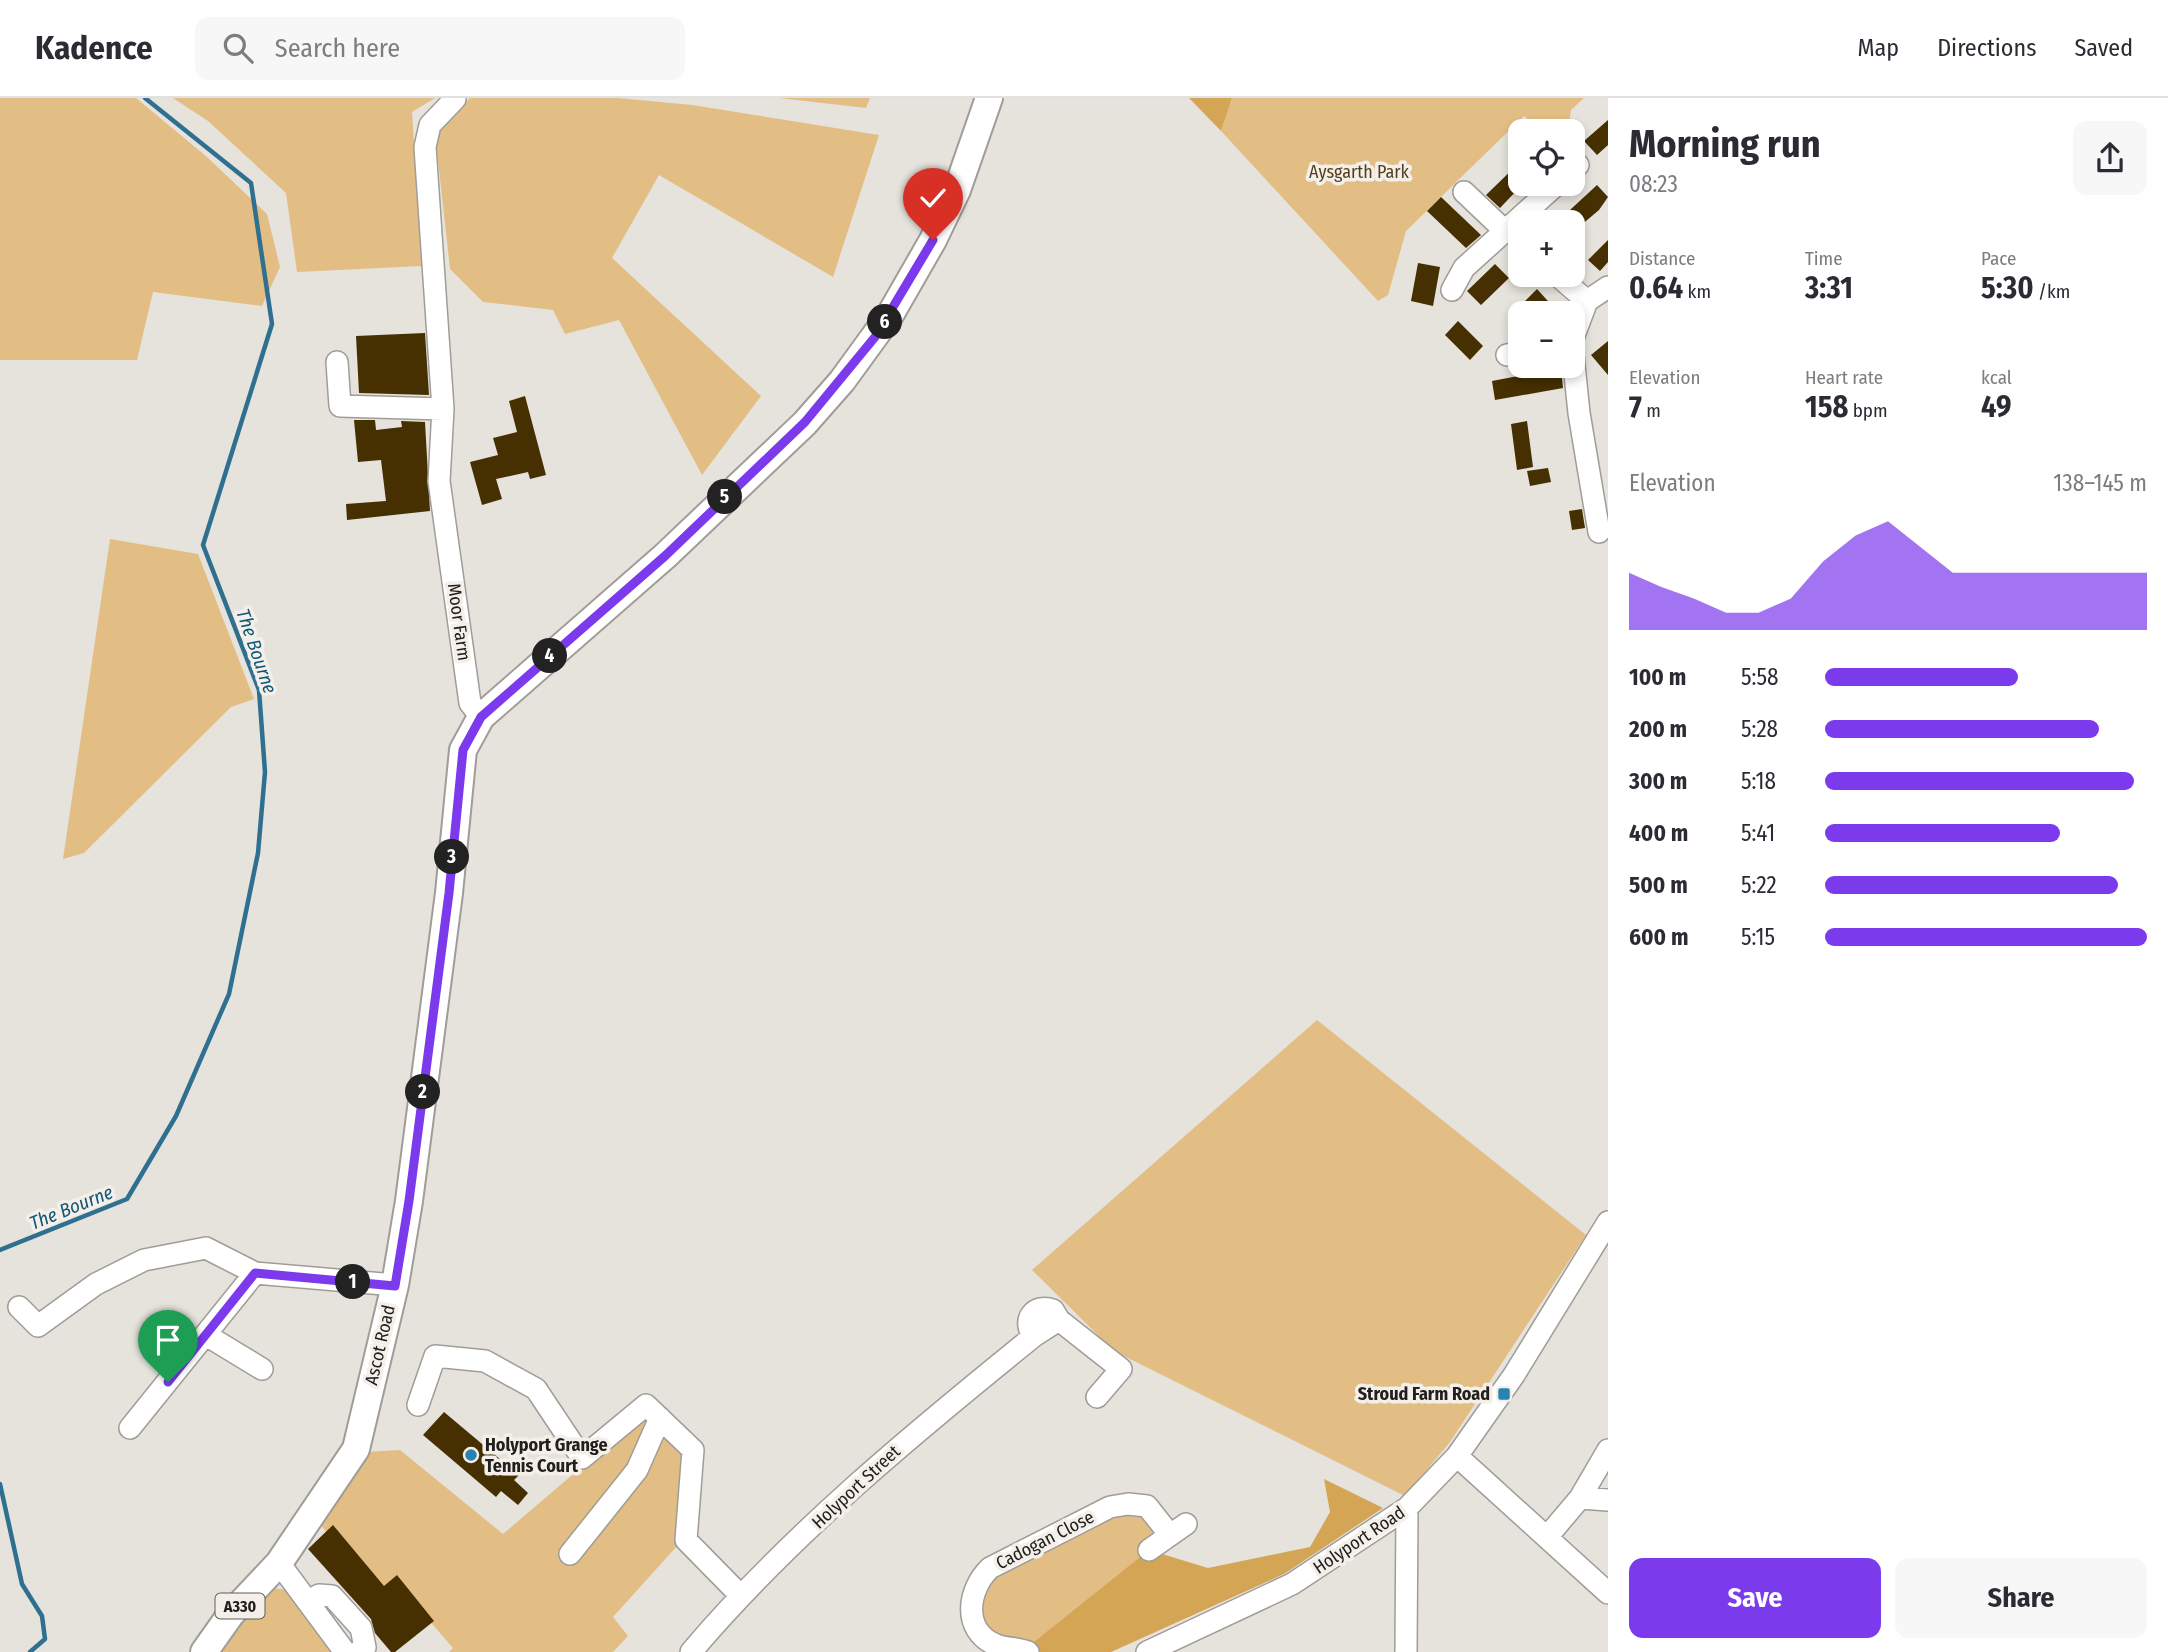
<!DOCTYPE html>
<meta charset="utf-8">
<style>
body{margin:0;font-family:"Fira Sans Condensed",sans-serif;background:#f7f7f7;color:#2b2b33;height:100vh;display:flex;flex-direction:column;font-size:26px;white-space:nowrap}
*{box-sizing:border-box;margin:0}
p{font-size:23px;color:#7c7c81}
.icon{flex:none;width:38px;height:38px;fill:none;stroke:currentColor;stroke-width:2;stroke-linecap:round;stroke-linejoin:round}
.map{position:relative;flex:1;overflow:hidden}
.details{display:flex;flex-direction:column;background:#fff;width:560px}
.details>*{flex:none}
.buttons{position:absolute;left:1508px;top:21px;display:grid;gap:14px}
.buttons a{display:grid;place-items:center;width:77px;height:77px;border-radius:14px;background:#fff;box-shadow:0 4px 10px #0003;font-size:35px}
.pin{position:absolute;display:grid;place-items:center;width:60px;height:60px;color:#fff;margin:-72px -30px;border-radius:50% 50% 50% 0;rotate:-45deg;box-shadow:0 0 7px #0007}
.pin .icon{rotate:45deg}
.km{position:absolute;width:35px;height:35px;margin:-18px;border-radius:50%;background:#222;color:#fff;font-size:19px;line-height:35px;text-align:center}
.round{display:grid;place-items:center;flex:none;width:74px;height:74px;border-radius:14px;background:#f7f7f7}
.overview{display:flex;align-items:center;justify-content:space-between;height:119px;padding:0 21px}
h1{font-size:38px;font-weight:700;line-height:52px}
.figures{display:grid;grid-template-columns:repeat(3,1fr);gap:10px;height:119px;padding:7px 21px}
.figures div{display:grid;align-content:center}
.figures b{font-size:30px;font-weight:700}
.figures small{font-size:19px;font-weight:400}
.figures p{font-size:19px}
.chart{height:196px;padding:14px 21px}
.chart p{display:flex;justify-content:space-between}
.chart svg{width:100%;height:126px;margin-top:7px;fill:#7c3aed;opacity:.7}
.button{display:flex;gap:14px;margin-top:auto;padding:14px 21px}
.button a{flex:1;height:80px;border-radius:14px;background:#7c3aed;color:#fff;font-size:28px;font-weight:700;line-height:80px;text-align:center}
.button a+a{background:#f7f7f7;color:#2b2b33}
ul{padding:0 21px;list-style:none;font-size:23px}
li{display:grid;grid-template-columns:112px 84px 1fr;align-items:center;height:52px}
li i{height:18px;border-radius:9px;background:#7c3aed}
header{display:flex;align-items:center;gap:42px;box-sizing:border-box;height:98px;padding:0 35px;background:#fff;border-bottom:2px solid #e1e1e2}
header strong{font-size:33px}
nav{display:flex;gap:38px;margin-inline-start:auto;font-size:24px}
.search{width:490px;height:63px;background:#f7f7f7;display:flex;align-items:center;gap:18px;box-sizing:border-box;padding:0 24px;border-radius:14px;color:#7c7c81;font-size:26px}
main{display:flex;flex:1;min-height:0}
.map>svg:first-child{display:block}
.green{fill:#e3be84}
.forest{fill:#d5a556}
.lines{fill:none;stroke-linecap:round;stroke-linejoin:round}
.stream{stroke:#2f7091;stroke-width:4.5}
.building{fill:#462f00}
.minor-casing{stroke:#a09c97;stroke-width:24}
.major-casing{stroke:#a09c97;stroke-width:30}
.minor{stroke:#fff;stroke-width:21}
.major{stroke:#fff;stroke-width:26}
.route-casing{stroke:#fff;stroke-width:14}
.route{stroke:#7c3aed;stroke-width:9}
.poi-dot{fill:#2883b0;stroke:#f4efe9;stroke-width:2.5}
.labels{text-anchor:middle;stroke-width:7;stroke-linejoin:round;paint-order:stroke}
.shield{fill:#f4efe9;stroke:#615e5b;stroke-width:2}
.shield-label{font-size:16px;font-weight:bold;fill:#22201e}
.park-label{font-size:18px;fill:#533f1d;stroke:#f4efe9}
.street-label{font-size:18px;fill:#22201e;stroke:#f4efe9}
.poi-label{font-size:18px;font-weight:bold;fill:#22201e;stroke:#f4efe9;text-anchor:end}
.water-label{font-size:19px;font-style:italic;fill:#105778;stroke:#f4efe9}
</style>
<header>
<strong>Kadence</strong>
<div class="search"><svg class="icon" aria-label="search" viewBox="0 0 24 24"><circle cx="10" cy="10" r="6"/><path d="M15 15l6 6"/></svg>Search here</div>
<nav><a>Map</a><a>Directions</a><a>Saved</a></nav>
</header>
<main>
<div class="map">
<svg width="1608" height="1554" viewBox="0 0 1608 1554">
<rect width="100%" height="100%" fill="#e6e2dc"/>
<!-- green -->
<path class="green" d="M0 0H136L207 59 267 116 280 169 262 208 153 194 137 262H0Z
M173 0H435L412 14 422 168 297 174 286 95 208 23Z
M470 0H618L692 7 879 37 833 179 659 77 612 160 761 298 702 377 619 222 565 236 553 212 483 204 450 171 435 35Z
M779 0H870L866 10Z
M1232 0H1584L1571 12 1568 33H1542L1524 18 1406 133 1388 197 1378 203 1221 33Z
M110 441 198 456 254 601 231 609 84 755 63 761Z
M1317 922 1586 1137 1450 1344 1405 1398 1114 1253 1032 1172Z
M645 1315 683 1353 678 1447 613 1519 628 1538 613 1554H449L453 1550 394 1482 377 1494 319 1425 365 1354 400 1352 503 1436Z
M1128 1406 1170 1437 1030 1547 982 1537 976 1483Z
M270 1490 290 1492 337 1554H214Z"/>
<!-- forest -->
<path class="forest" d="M1189 0H1232L1221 33Z
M1324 1381 1383 1410 1284 1476 1111 1554H1038L1030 1547 1149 1452 1208 1470 1310 1449 1330 1414Z"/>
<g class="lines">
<!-- stream -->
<path class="stream" d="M0 1152 127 1101 176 1018 229 896 258 755 265 674 259 592 203 447 272 226 251 85 145 0
M0 1386 22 1486 42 1518 45 1541 30 1554"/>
</g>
<!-- building -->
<path class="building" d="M1608 22V47L1597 57 1584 43Z
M1521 63V88L1500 110 1486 97Z
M1597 87 1608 99 1599 112 1573 134V124H1557Z
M1441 99 1481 137 1466 150 1427 113Z
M1608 142V164L1600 173 1588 162Z
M1418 165 1440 169 1433 208 1411 203Z
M1495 166 1509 180 1481 207 1467 193Z
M1537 191 1547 202 1561 215H1533L1523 205Z
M1458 223 1483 248 1470 262 1445 237Z
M425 235 429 297 359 295 356 238Z
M1608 243V277L1591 257Z
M1561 270 1563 290 1495 302 1492 283Z
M525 298 546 377 530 381 528 374 496 381 502 401 482 407 470 364 498 357 493 340 517 334 509 303Z
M354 322H375L376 332 402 329 401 323 425 324 430 413 347 422 346 406 386 403 381 362 358 364Z
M1527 323 1533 369 1517 372 1511 326Z
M1548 370 1551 384 1530 388 1527 373Z
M1582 411 1585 430 1572 432 1569 413Z
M444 1314 519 1377 514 1382 528 1395 518 1407 501 1393 496 1399 423 1337Z
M333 1427 384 1488 397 1477 434 1523 395 1554H391L375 1535 371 1521 308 1451Z"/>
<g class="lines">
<!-- minor casing -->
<g class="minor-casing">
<path id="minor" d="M455 1 430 27 425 49 443 311 439 383 470 605 481 619
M1573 71 1578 67
M1464 94 1505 133
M1557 177 1587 203
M1452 192 1464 170 1557 86
M1573 240 1587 203 1608 189
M1507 257 1521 254
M1573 257 1579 315 1599 434
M337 264 340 308 443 311
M19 1209 38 1228 96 1186 144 1162 206 1150 255 1175 395 1187
M1059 1222 1034 1238C1021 1223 1034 1205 1053 1212L1059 1222 1121 1271 1097 1299
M206 1237 262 1271
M418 1307 435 1258 485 1263 536 1291 582 1360 646 1307 693 1352 686 1442 740 1497
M130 1330 255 1175
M1457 1358 1608 1495
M1580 1400 1608 1352
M1547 1439 1580 1400 1608 1402
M1149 1452 1186 1426
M570 1456 637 1372 660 1320
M279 1465 345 1554
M309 1503 319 1497 332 1498 361 1530 365 1549 358 1554
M691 1554C791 1436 914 1335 1034 1238
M1028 1554C1018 1550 1006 1551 996 1547 961 1532 968 1491 990 1470L1110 1409 1128 1406 1147 1408 1170 1437
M1147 1554 1292 1486 1407 1410 1457 1358 1514 1277 1608 1124
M1406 1554 1407 1410"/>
</g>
<!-- major casing -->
<g class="major-casing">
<path id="major" d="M204 1554 231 1516 279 1465 356 1351 395 1187 409 1103 449 795 463 652 481 619 665 458 805 325 842 283 890 217 933 142 957 92 989 0"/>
</g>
<!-- minor -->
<use href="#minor" class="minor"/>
<!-- major -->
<use href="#major" class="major"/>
</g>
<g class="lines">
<!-- route casing -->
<g class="route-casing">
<path id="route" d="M168 1284 255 1175 395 1188 409 1103 449 795 463 652 481 619 665 458 805 324 875 239 933 142"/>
</g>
<!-- route -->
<use href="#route" class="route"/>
</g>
<!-- markers -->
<g class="poi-dot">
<rect x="1497" y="1289" width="14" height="14" rx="3.5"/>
<circle cx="471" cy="1357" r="7"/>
</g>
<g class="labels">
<!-- shield labels -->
<rect class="shield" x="215.5" y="1495.5" width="49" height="25" rx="5"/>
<g class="shield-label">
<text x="240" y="1514">A330</text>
</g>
<!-- park labels -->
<g class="park-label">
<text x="1359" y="80">Aysgarth Park</text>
</g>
<!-- street labels -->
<g class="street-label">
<text transform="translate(459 524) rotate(82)" y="6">Moor Farm</text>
<text transform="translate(380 1247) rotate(-77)" y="6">Ascot Road</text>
<text transform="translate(856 1389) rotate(-43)" y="6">Holyport Street</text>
<text transform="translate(1045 1442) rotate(-27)" y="6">Cadogan Close</text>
<text transform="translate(1359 1442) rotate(-34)" y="6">Holyport Road</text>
</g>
<!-- poi labels -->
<g class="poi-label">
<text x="1490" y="1302">Stroud Farm Road</text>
<text x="485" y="1353" text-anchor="start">Holyport Grange<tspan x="485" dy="21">Tennis Court</tspan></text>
</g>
<!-- water labels -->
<g class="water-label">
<text transform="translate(257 553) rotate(71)" y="7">The Bourne</text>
<text transform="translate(71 1109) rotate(-22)" y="7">The Bourne</text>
</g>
</g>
</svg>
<div class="buttons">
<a><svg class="icon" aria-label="locate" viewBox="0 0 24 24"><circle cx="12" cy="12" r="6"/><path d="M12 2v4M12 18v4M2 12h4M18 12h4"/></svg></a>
<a>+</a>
<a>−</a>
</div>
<div class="pin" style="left:168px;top:1284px;background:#1e9e55"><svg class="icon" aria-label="arrive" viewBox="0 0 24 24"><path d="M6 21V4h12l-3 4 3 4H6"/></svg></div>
<div class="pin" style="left:933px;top:142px;background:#d93025"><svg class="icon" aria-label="check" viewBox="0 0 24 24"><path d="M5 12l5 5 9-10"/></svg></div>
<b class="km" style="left:353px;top:1184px">1</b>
<b class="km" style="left:423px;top:994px">2</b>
<b class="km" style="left:452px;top:759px">3</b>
<b class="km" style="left:550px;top:558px">4</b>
<b class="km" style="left:725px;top:399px">5</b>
<b class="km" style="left:885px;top:224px">6</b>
</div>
<section class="details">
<div class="overview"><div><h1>Morning run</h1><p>08:23</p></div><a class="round"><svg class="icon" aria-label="share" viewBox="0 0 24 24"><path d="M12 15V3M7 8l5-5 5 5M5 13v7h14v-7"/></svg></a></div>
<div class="figures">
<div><p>Distance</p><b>0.64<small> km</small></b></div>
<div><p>Time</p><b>3:31</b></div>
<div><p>Pace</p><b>5:30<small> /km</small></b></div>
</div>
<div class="figures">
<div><p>Elevation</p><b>7<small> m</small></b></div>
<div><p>Heart rate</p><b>158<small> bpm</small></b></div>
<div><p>kcal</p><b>49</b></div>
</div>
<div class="chart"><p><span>Elevation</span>138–145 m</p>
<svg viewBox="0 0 160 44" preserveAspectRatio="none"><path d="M0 44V24L10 29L20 33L30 38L40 38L50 33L60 20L70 11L80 6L90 15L100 24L110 24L120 24L130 24L140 24L150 24L160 24V44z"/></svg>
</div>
<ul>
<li><b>100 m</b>5:58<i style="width:60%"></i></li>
<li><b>200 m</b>5:28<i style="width:85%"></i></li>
<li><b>300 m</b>5:18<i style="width:96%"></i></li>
<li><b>400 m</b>5:41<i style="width:73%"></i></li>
<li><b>500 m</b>5:22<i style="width:91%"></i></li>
<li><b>600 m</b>5:15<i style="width:100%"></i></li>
</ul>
<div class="button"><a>Save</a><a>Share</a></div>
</section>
</main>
